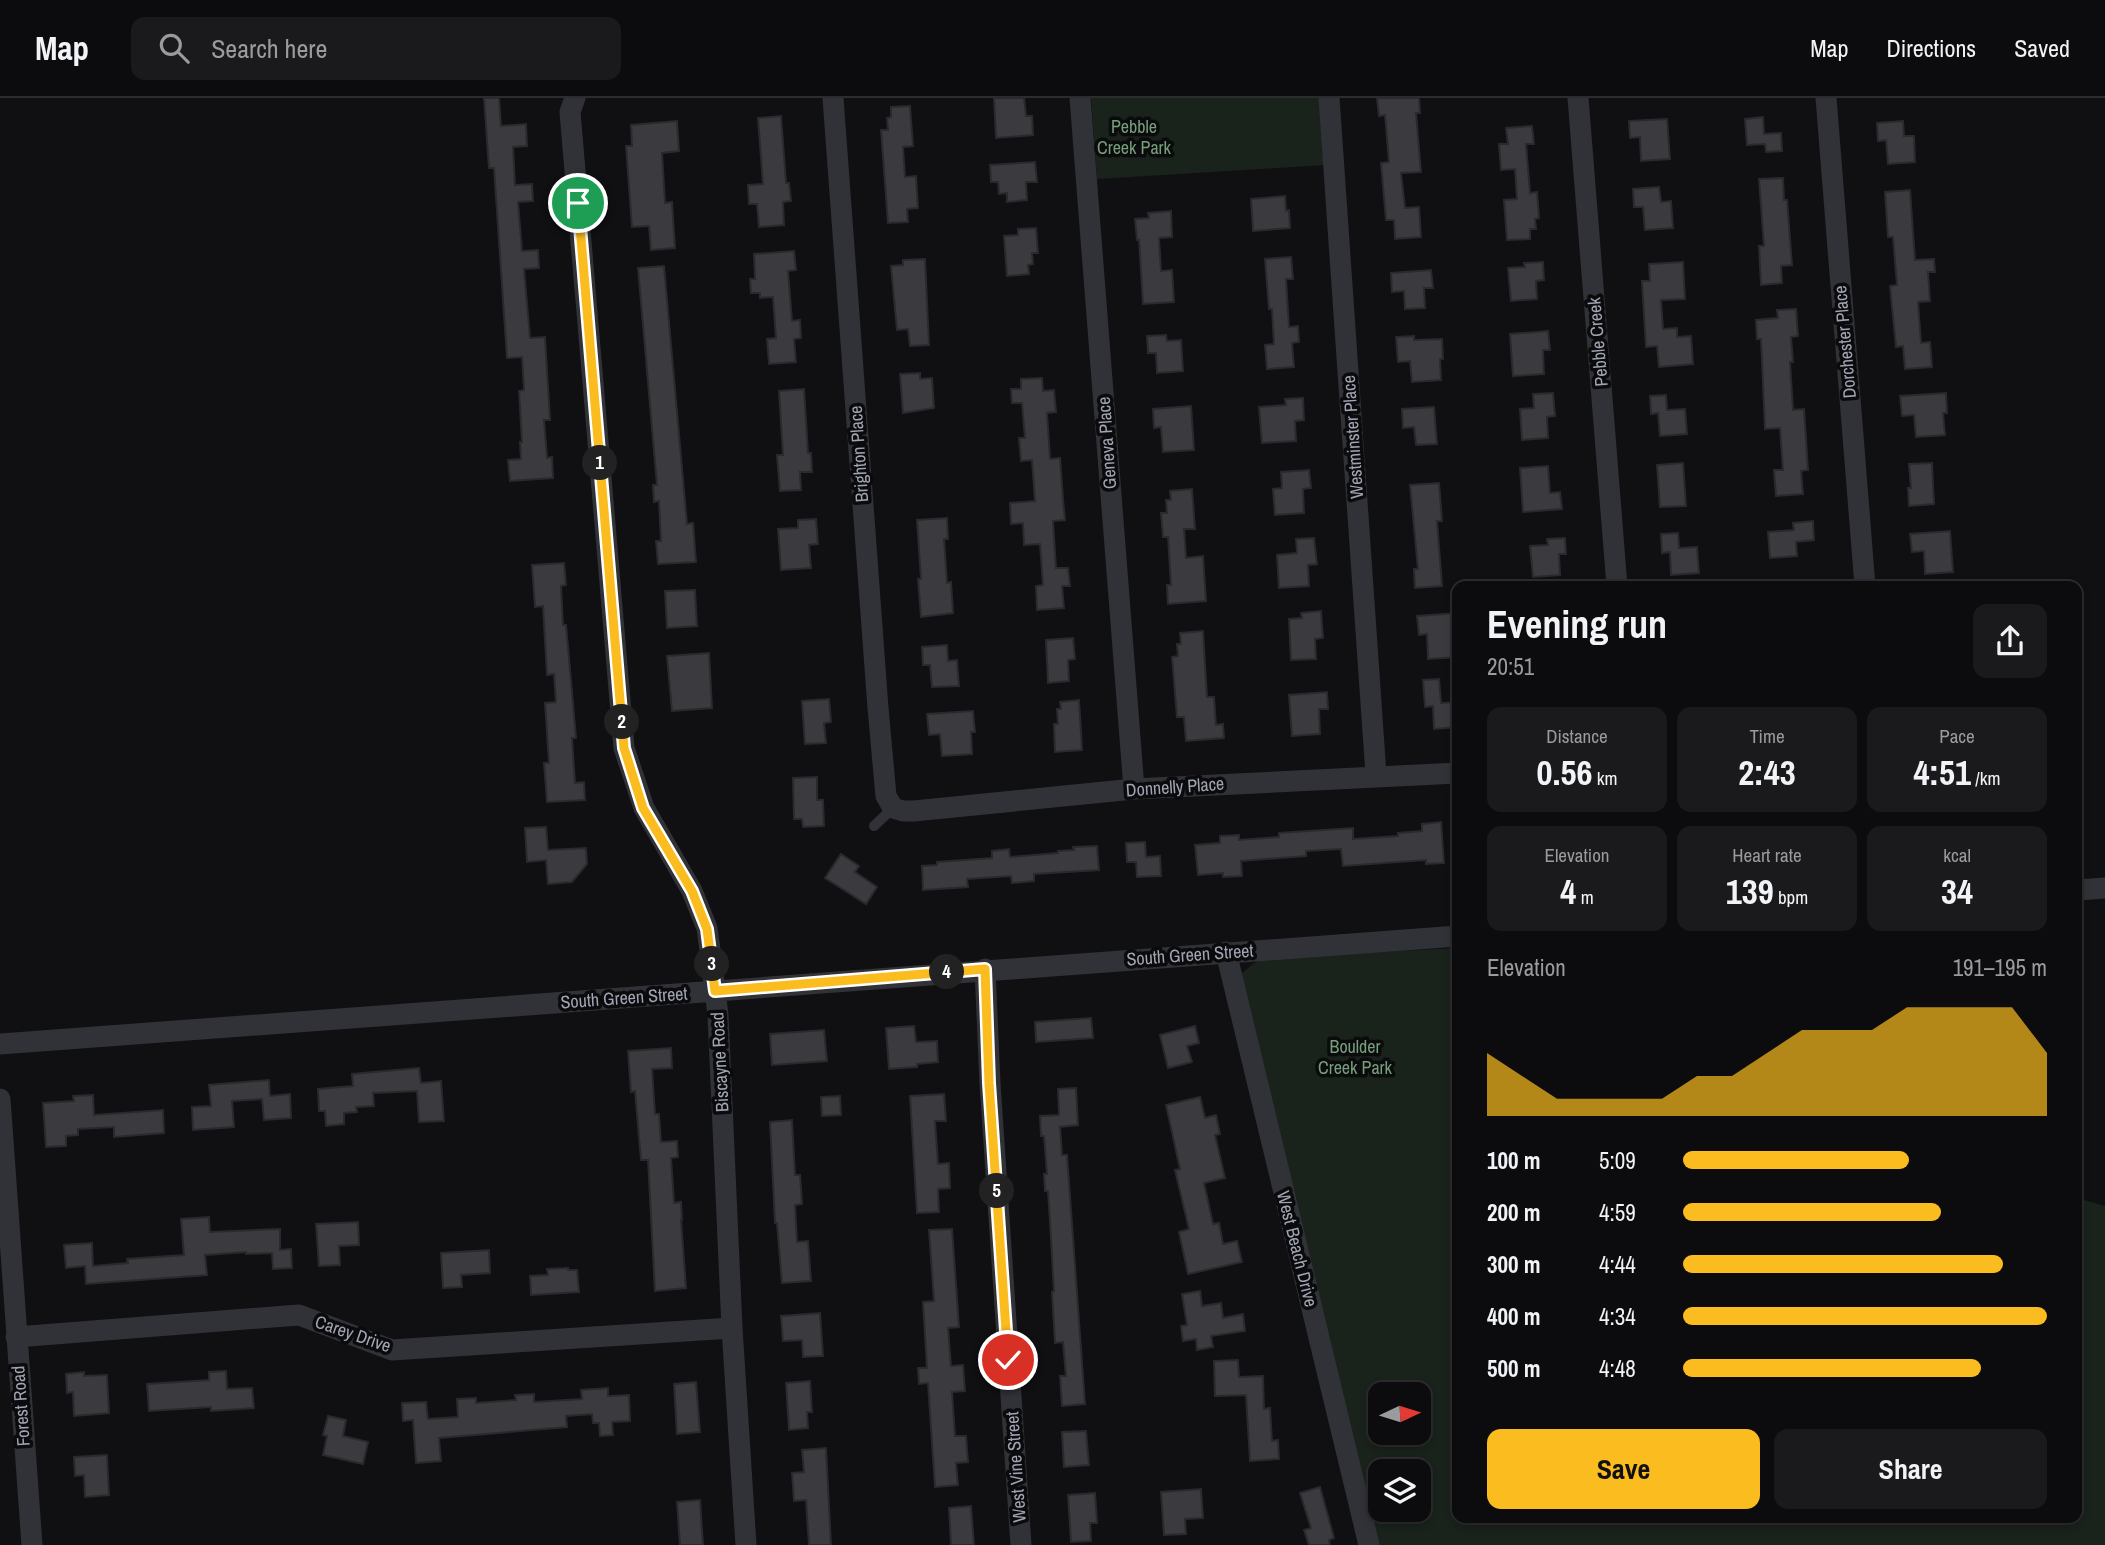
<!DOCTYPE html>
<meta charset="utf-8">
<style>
body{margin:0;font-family:"Archivo Narrow",sans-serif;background:#1a1a1c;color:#f1f3f6;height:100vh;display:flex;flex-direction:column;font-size:26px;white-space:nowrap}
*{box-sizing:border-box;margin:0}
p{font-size:23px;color:#9a9b9e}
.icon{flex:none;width:38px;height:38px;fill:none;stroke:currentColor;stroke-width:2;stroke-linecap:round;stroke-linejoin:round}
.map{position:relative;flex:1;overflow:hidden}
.side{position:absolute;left:1452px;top:483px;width:630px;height:942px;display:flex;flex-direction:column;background:#0c0c0e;border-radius:14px;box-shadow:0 4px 10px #0003,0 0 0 2px #2c2c2e}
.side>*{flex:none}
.needle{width:46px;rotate:86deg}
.tools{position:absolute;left:1368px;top:1284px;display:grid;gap:14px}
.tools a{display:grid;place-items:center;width:63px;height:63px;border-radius:14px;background:#0c0c0e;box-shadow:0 4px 10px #0003,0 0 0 2px #2c2c2e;font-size:35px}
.pin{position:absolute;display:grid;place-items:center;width:60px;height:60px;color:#fff;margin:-30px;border:4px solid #fff;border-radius:50%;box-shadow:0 2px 7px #0007}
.km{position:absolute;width:35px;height:35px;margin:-18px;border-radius:50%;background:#222;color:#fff;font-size:19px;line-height:35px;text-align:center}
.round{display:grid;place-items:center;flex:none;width:74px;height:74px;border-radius:14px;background:#1a1a1c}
.headline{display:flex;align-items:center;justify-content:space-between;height:119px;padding:0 35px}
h1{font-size:38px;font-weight:800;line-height:52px}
.metrics{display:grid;grid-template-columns:repeat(3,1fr);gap:10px;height:119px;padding:7px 35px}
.metrics div{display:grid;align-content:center;border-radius:14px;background:#1a1a1c;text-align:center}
.metrics b{font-size:35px;font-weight:800}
.metrics small{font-size:19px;font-weight:400}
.metrics p{font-size:19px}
.chart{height:196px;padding:14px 35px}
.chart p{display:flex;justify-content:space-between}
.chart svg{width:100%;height:126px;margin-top:7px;fill:#fbbc1f;opacity:.7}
.cta{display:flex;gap:14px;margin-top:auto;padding:14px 35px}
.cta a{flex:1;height:80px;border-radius:14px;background:#fbbc1f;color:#111;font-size:28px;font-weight:800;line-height:80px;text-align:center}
.cta a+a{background:#1a1a1c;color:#f1f3f6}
ul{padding:0 35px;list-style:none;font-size:23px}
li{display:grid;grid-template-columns:112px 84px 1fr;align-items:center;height:52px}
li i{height:18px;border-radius:9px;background:#fbbc1f}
header{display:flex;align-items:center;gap:42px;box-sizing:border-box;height:98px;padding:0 35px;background:#0c0c0e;border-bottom:2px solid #2c2c2e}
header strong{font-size:33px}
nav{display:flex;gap:38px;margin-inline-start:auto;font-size:24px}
.search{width:490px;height:63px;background:#1a1a1c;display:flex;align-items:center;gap:18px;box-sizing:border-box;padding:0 24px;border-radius:14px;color:#9a9b9e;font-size:26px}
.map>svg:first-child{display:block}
.green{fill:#1a221c;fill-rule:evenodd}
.building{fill:#3a3a3f;stroke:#2a2a2e;stroke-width:2}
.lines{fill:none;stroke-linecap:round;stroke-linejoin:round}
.service{stroke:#313237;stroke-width:10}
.minor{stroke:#313237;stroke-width:21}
.route-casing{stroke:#fff;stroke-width:14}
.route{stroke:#fbbc1f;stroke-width:9}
.labels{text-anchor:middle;stroke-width:7;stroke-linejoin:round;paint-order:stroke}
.park-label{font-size:18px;fill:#76a07b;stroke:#0b0b0d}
.street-label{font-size:18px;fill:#a1a5b3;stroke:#0b0b0d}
</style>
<header>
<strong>Map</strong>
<div class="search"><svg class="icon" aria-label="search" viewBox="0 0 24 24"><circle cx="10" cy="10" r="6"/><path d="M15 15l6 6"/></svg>Search here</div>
<nav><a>Map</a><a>Directions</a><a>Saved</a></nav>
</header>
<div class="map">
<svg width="2105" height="1447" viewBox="0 0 2105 1447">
<rect width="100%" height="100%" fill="#101012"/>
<!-- green -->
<path class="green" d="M1091 0H1319L1325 67 1097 81Z
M1458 850V1419H2077V1100L2105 1108V1447H1369L1232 883 1261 860ZM1381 1297H1419V1335H1381ZM1381 1374H1419V1412H1381Z"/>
<!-- building -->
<path class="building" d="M484 0H499L501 28 526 26 527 48 513 49 515 87 532 86 533 103 518 104 522 153 538 152 539 170 524 171 530 240 545 239 550 322H544L547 360 552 359 553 380 510 383 508 362 521 361 520 344H522L519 293 524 292 522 259 507 260 494 70H489Z
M994 0H1024L1026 18H1032L1033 37 996 40Z
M1377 0H1419L1420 15H1416L1421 74 1401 75 1405 110 1419 109 1421 139 1395 141 1394 122H1386L1381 65 1389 64 1385 17 1379 18Z
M910 8 913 48 903 49 905 79 916 78 918 110 907 111 908 124 888 125 881 32H888L887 20 891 19V9Z
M781 18 786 85H789L791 103 783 104 784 127 759 129 757 106H749L748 87 763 86 758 20Z
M1763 19 1764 36 1781 35 1782 53 1766 54 1765 46 1747 47 1745 21Z
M1667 21 1670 61 1641 63 1640 39 1630 40 1629 23Z
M677 23 679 53 662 55 665 105 672 104 675 150 651 152 649 128 632 129 626 48H632L631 27Z
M1903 23 1904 38H1914L1915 64 1888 66 1886 42 1878 43 1877 25Z
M1532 28 1534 46H1526L1530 95 1537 94 1539 120 1535 121 1536 131H1530V141L1507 142 1504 102 1517 101 1515 71 1501 72 1499 46H1508L1506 30Z
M1035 64 1037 84H1026L1027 102 1007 104V95L999 96 998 84H991L990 67Z
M1783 80 1784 102H1787L1792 167 1781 168 1782 185 1761 187 1759 148H1764L1759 81Z
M1659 89 1661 104 1671 103 1673 130 1645 132 1643 109H1634L1633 91Z
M1910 92 1915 162 1934 161 1935 174H1928L1930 203 1918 204 1921 245 1930 244 1932 269 1905 271 1903 248 1896 249 1890 188 1897 187 1893 139H1888L1885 94Z
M1285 98 1286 113 1289 112 1290 130 1253 133 1251 101Z
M1171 113 1172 139 1159 140 1161 173 1172 172 1174 204 1143 206 1139 142H1137L1135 121 1149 120 1148 115Z
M1036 130 1038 155H1032L1033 166 1028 167 1029 176 1007 178 1004 138 1018 137V131Z
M794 153 796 172 788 173 792 223 800 222 801 240 794 241 796 264 769 266 767 241 776 240 773 199 760 200V195H751L750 181H755L754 156Z
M1291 159 1293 181H1286L1289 229 1298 228 1299 244 1292 245 1294 269 1267 271 1265 247 1274 246 1272 211H1269L1265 161Z
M925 161 929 247 910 248 908 231 897 232 891 168 903 167V162Z
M1543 164 1544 182 1536 183 1537 201 1511 203 1508 170 1525 169 1524 165Z
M1683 164 1685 201 1661 202 1663 231 1677 230V239L1691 238 1693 266 1659 269 1657 248 1646 249 1642 183H1650L1649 166Z
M664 168 687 426 693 425 696 464 658 466 656 443H661L659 403 654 404 653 387H657L638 170Z
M1431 172 1433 190H1424L1425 210 1405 211 1404 193 1392 194 1391 175Z
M1796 211 1798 238 1791 239 1793 264H1790L1793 312 1804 311 1808 372 1801 373 1803 396 1776 398 1774 372H1783L1780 330 1765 331 1761 241H1757L1756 222 1778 220 1777 212Z
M1548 233 1550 252H1543L1544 276 1513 278 1510 236Z
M1166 237 1167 243 1181 242 1183 273 1157 275 1156 255H1148L1147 238Z
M1414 238V242L1442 241 1443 261H1440L1441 282 1412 284 1410 263 1398 264 1396 239Z
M920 275V281L932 280 934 310 903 315 900 276Z
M1042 280 1043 293 1054 292 1056 314 1047 315 1050 361 1060 360 1063 401 1065 422 1053 423 1056 470H1068L1070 488H1062L1064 510 1037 512 1036 488 1043 487 1040 446 1024 447 1023 425 1011 426 1010 405 1035 403 1032 362 1021 363 1019 340H1025L1022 305H1012L1011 291H1021V281Z
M804 291 808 355H811L812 374H800L801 392 780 393 777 357H783L779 293Z
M1553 295 1555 318 1547 319 1548 340 1522 342 1520 311 1534 310 1533 296Z
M1946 295 1947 315H1943L1945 337 1916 339 1914 317 1902 318 1900 298Z
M1666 297 1667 312 1685 311 1687 336 1660 338 1658 315 1651 316 1650 298Z
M1303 300 1304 322 1295 323 1296 343 1262 345 1259 309 1286 307 1285 301Z
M1191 308 1194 352 1163 354 1161 329 1154 330 1153 311Z
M1434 309 1437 346 1416 347 1414 329 1403 330 1402 311Z
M1683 365 1686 408 1660 409 1657 367Z
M1932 365 1934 406 1909 408 1908 390H1911L1909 366Z
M1548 368 1550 395 1560 394 1562 411 1523 414 1520 370Z
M1309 372 1311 390 1303 391 1304 415 1275 417 1273 391 1282 390 1281 374Z
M1439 385 1442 423H1437L1442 488 1415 490 1414 471H1418L1410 387Z
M1192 391 1195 431H1184L1186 460 1203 458 1206 503 1168 506 1167 487H1171L1168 439H1163L1161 415H1167L1166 402H1171L1170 393Z
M947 420 948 441H944L947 485 951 484 953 515 921 519 918 481H921L917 422Z
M816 421 818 446 809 447 811 470 781 472 778 431 798 430V422Z
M1813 423 1814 442 1796 444 1797 458 1770 460 1768 434 1794 432 1793 425Z
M1950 433 1953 474 1925 476 1924 453 1912 454 1910 436Z
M1678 435 1679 450 1697 449 1699 475 1671 477 1670 454 1662 455 1661 436Z
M1314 440 1317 466 1308 467 1309 488 1279 490 1277 457 1297 455 1296 441Z
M1565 440 1566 456H1559L1560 477 1533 479 1530 448 1548 447 1547 441Z
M564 465 566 487 561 488 563 527H566L572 594 576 640H572L575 685 584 684 585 702 547 704 544 665H549L545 605 556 604 554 576 547 577 543 508 535 509 532 467Z
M695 492 697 528 667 530 665 493Z
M1321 513 1323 540 1315 541 1316 561 1291 562 1289 521 1302 520 1301 515Z
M1458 515V534H1456L1458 559 1428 561 1427 536 1419 537 1417 518Z
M1203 533 1207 599H1214L1216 627 1223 626 1224 640 1186 643 1184 619H1177L1172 559 1178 558 1177 546H1181L1180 535Z
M1073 540 1075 561 1068 562 1069 583 1048 585 1046 542Z
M947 547 948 563 957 562 959 588 932 589 930 567H923L922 549Z
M709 555 712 610 672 613 667 558Z
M1439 581 1441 605 1458 604V629L1434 631 1433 608 1425 609 1423 582Z
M1327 594 1328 611H1319L1320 636 1292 638 1289 597Z
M829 601 831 624 824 625 826 645 805 646 802 603Z
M1079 602 1082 652 1055 654 1054 626H1058L1057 611H1061L1060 604Z
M973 613 975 634H971L972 656 942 658 940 636 929 637 927 616Z
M817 679V702H823L824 728 803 729 802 721H794L793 680Z
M1441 724 1444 765 1426 766V762L1343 768 1341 751 1306 753V758L1241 763 1242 778 1223 779V775L1198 777 1195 747 1220 745V738L1239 737V742L1279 739V735L1353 730V741L1398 738V735L1422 733V726Z
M546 729 548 752 586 750 587 766 572 784 548 786 546 762 527 764 525 730Z
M1145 744 1146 759 1160 758 1161 778 1137 779 1136 764H1127L1126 745Z
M1097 748 1099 772 1034 776V783L1012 785 1011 778 967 781 968 789 923 792 922 768 937 767V764L992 760V753L1009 751 1010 759 1058 755V753L1074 752 1073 749Z
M841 756 859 768 855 774 877 789 866 806 825 780Z
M1091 920 1093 940 1036 944 1035 924Z
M914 928 916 944 937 943 938 964 917 966V969L889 971 886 930Z
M1195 928 1199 945 1187 948 1192 964 1168 970 1160 937Z
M824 932 827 963 772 967 770 936Z
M671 950 672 970 652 971 655 1016H659L661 1044 677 1043 678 1059 671 1060 674 1105 681 1104 682 1122H681L686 1190 655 1193 648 1062H641L635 993 631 994 628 953Z
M419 970 421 985 441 983 444 1023 419 1024 417 993 373 995 374 1008 356 1009 357 1014 344 1015V1026L326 1028 325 1013H319L318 991 353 988 352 976Z
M269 982 270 998 290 996 291 1020 264 1022 262 1001 232 1003 234 1029 193 1032 192 1009 211 1008 209 987Z
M1076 990 1078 1027 1060 1029 1062 1057H1067L1085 1306 1062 1308 1060 1278H1066L1063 1244 1055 1245 1052 1194 1054 1193 1050 1124 1048 1093H1045L1044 1076H1047L1044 1038H1041L1040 1018 1059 1017 1058 991Z
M944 996 946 1023H935L938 1066 949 1065 950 1090 938 1091 939 1114 917 1115 910 998Z
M93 997 94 1017 163 1012 164 1035 114 1039V1029L78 1031V1037L66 1038V1048L46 1049 43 1005 74 1003 73 998Z
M840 998 841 1017 822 1018 821 999Z
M1200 999 1205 1020 1216 1017 1220 1036 1215 1037 1225 1080 1204 1085 1213 1126 1219 1125 1223 1146 1237 1143 1242 1164 1188 1176 1179 1134 1189 1131 1175 1072 1180 1071 1166 1007Z
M792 1022 795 1077H800L802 1106 795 1107 797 1144 808 1143 811 1183 782 1185 777 1125H775L770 1024Z
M209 1119 210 1134 280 1131V1152L291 1151 292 1170 273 1171 272 1155 246 1156V1154L205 1157 207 1177 86 1186 85 1168 66 1170 64 1147 92 1145 93 1168 128 1165 127 1161 184 1157 181 1121Z
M358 1124 359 1147 339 1148 340 1167 319 1168 316 1126Z
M952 1131 959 1229 948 1230 951 1268 963 1267 965 1293 952 1294 955 1338H966L968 1364 956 1365 958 1387 935 1389 928 1285 919 1286 918 1270H927L923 1204 934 1203 929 1132Z
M489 1152 490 1175 461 1177 462 1189 443 1190 441 1155Z
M568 1170V1172H577L579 1194 531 1197 530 1178 548 1177 547 1171Z
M1200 1193 1202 1208 1221 1205 1223 1220 1243 1216 1245 1233 1211 1238 1213 1249 1197 1252 1196 1241 1183 1243 1181 1228 1187 1227 1182 1196Z
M820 1215 823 1258 803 1259 802 1242 783 1243 781 1218Z
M1238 1262 1239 1279 1263 1278 1264 1311 1270 1310 1272 1343 1278 1342 1279 1361 1250 1363 1246 1297 1215 1298 1214 1263Z
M226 1273 227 1291 252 1290 254 1310 211 1313V1309L149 1313 147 1286 209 1282V1274Z
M84 1274V1278L107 1277 109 1315 74 1318 73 1294 67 1295 66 1276Z
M810 1283 812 1314H807L808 1330 789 1332 786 1285Z
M696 1284 700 1334 677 1336 674 1286Z
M608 1290V1298L629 1297 630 1323 612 1324 613 1337 600 1338 599 1325H593L592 1316 566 1318 567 1329 439 1340 441 1363 416 1365 413 1322 403 1323 402 1305 426 1304 428 1321 458 1319 457 1301 476 1300V1305L516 1302 515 1297 534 1296V1304L582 1301 581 1292Z
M328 1318 346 1322 343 1338 368 1344 363 1366 323 1357 327 1338 323 1337Z
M1086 1333 1089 1367 1064 1369 1062 1334Z
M826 1350 831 1447H809L806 1402 794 1403 792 1375 804 1374 802 1352Z
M107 1357 109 1397 85 1399 84 1377 75 1378 74 1359Z
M1320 1389 1334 1440 1329 1442 1330 1447H1309L1304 1432 1311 1430 1300 1395Z
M1201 1391 1203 1420 1185 1421 1186 1436 1164 1437 1161 1394Z
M1095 1395 1097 1425H1090L1091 1443 1071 1444 1068 1397Z
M700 1402 703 1447H680L677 1404Z
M971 1408 974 1447H951L949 1410Z"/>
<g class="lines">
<!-- service -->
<path class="service" d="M874 728 893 710"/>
<!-- minor -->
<path class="minor" d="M575 0 570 14 624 650 644 710 692 793 707 830 710 852 718 917 732 1230 746 1447
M833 0 878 610 886 698 893 710 903 713H914L1134 691 1458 675
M1080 0 1134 691
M1329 0 1376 677
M1578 0 1617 488
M1826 0 1865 488
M2077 792 2105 790
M1226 854 1369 1447
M985 871 990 985 1021 1447
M0 946 1458 838
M0 1001 32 1447
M16 1239 299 1217 392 1252 732 1230"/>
</g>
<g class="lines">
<!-- route casing -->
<g class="route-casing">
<path id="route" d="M578 105 624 650 643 710 692 793 707 831 715 893 985 871 989 985 1008 1262"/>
</g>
<!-- route -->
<use href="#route" class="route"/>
</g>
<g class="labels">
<!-- park labels -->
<g class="park-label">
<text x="1134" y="35">Pebble<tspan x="1134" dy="21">Creek Park</tspan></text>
<text x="1355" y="955">Boulder<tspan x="1355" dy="21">Creek Park</tspan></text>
</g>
<!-- street labels -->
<g class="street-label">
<text transform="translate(1598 244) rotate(-95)" y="6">Pebble Creek</text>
<text transform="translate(1845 244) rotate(-95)" y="6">Dorchester Place</text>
<text transform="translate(1353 339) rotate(-94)" y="6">Westminster Place</text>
<text transform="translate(1107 345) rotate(-94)" y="6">Geneva Place</text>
<text transform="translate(859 356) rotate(-94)" y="6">Brighton Place</text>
<text transform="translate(1175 689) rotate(-4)" y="6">Donnelly Place</text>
<text transform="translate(1190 857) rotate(-4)" y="6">South Green Street</text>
<text transform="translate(624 900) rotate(-4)" y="6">South Green Street</text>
<text transform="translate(720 964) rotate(-93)" y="6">Biscayne Road</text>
<text transform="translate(1297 1151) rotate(76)" y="6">West Beach Drive</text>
<text transform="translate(353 1236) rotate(19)" y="6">Carey Drive</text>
<text transform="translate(21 1308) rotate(-94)" y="6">Forest Road</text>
<text transform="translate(1016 1369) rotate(-94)" y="6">West Vine Street</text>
</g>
</g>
</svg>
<div class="tools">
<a><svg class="needle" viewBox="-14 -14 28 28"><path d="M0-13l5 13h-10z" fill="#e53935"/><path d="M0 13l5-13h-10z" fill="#9a9b9e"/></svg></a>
<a><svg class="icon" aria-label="layers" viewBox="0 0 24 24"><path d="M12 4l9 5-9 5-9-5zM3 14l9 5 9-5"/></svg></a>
</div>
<div class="pin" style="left:578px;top:105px;background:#1e9e55"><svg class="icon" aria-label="arrive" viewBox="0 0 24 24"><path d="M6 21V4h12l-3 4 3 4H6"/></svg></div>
<div class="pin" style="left:1008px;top:1262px;background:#d93025"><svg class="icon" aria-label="check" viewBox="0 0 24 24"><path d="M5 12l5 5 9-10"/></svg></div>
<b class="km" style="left:600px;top:365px">1</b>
<b class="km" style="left:622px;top:624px">2</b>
<b class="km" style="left:712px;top:866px">3</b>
<b class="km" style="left:947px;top:874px">4</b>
<b class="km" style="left:997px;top:1093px">5</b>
<section class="side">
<div class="headline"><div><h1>Evening run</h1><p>20:51</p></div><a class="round"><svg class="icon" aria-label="share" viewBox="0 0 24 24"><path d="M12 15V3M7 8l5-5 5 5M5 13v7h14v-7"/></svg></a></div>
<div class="metrics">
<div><p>Distance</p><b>0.56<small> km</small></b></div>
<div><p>Time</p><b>2:43</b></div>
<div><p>Pace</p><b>4:51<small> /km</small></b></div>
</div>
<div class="metrics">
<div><p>Elevation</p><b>4<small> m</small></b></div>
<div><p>Heart rate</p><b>139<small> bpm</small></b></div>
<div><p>kcal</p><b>34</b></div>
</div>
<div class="chart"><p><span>Elevation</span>191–195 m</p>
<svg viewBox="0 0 160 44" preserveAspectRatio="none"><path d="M0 44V22L10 30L20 38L30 38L40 38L50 38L60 30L70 30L80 22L90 14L100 14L110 14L120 6L130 6L140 6L150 6L160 22V44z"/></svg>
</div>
<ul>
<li><b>100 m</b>5:09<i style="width:62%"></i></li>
<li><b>200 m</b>4:59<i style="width:71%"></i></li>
<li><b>300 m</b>4:44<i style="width:88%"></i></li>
<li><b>400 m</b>4:34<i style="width:100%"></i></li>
<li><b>500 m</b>4:48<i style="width:82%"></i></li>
</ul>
<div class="cta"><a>Save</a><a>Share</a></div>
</section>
</div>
